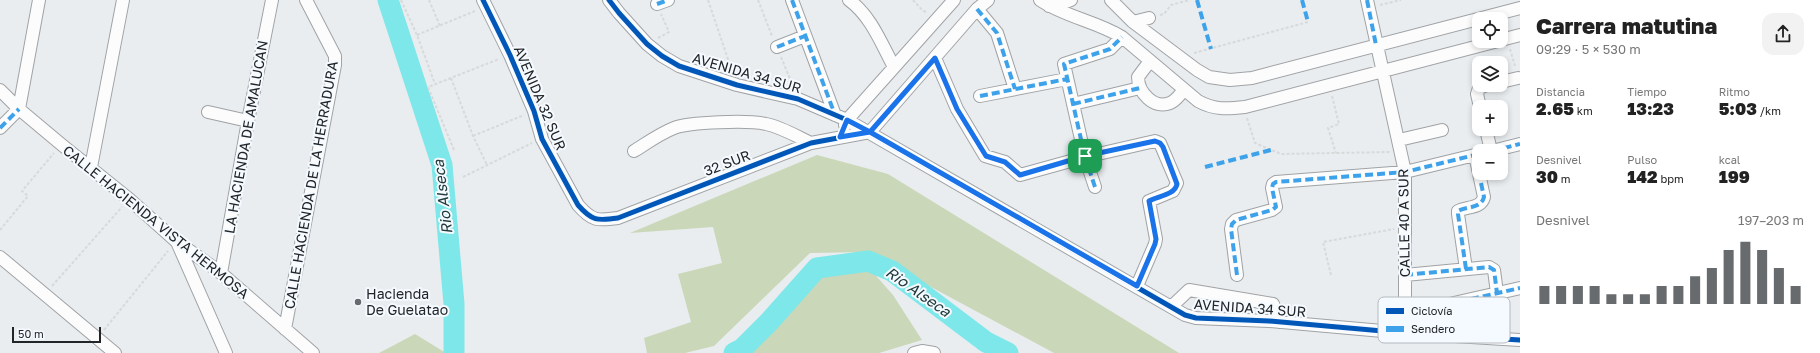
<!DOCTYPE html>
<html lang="es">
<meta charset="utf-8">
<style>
body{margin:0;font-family:"Golos Text",sans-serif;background:#f2f2f2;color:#222;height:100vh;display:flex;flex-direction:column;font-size:15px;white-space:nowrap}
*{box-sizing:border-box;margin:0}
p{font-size:13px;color:#767676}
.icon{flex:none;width:22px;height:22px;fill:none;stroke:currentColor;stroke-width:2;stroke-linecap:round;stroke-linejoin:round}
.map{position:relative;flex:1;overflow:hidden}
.sheet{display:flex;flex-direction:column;background:#fff;width:300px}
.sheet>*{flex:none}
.tools{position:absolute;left:1472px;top:12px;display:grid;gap:8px}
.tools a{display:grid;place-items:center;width:36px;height:36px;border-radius:8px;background:#fff;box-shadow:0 2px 6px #0003;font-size:20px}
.scale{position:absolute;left:12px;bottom:10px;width:89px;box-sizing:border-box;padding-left:4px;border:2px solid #222527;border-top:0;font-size:11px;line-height:14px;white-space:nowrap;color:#222527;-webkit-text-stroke:3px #f4faff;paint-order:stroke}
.pin{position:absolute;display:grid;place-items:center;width:34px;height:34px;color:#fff;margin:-17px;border-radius:8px;box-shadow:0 2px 6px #0006}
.round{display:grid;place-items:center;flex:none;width:42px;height:42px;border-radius:12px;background:#f2f2f2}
.head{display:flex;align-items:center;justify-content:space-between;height:68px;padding:0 16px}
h1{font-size:22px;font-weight:800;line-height:30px}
.stats{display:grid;grid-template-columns:repeat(3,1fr);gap:6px;height:68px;padding:4px 16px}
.stats div{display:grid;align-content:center}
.stats b{font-size:17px;font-weight:800}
.stats small{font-size:11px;font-weight:400}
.stats p{font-size:11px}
.chart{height:112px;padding:8px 16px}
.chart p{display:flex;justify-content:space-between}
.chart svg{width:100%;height:72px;margin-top:4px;stroke:#686b6d;stroke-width:6}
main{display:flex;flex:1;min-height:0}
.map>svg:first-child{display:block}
.green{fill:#cad7b8}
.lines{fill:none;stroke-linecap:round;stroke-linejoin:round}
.river{stroke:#7ee7e9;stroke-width:21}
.minor-casing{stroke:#a0a3a5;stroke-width:14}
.path{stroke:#d7d9da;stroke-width:2;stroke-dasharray:3 2;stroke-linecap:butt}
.minor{stroke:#fcfcfd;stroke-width:12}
.quiet{stroke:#3ea2eb;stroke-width:4;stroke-dasharray:8 4;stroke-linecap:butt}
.cycleway-casing{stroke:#f4faff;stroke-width:8}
.cycleway{stroke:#0057b8;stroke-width:5}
.route-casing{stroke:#fff;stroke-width:8}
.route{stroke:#1a73e8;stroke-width:5}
.poi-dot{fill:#686b6d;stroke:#f4faff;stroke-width:1.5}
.labels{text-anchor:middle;stroke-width:4;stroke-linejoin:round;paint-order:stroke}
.street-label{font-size:14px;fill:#222527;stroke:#f4faff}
.poi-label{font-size:14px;fill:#222527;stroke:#f4faff;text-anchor:start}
.water-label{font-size:15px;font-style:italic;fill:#223b3b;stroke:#f4faff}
.key{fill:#f4faff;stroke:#b5babe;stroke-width:1}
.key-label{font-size:11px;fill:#222527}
</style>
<main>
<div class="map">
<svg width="1520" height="353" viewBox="0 0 1520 353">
<rect width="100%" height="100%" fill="#e9edf0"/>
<!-- green -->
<path class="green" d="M817 155 888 174 1179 353H1054L866 252 810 253 714 346 685 353H647L644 338 691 322 678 274 722 263 713 227 630 233Z
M870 269 893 295 922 340 879 353H741L825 273Z
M415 334 446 353H379Z"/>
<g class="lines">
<!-- river -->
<path class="river" d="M388 0 442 165 454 304V353
M734 353 742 349 769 322 817 268 868 261 892 271 986 342 1008 353"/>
<!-- minor casing -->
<g class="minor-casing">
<path id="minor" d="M483 0 510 55 534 111 542 139 578 205C592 221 597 221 618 218L811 143 870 132
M609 0 619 13 647 44 662 56 679 66 737 85 798 99 847 120 1185 315 1196 318 1269 321 1405 333 1520 340
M792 0 835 115
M849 0C871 16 881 43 894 67
M1040 0C1065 17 1096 21 1122 37L1198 101C1214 110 1227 109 1245 107L1498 41
M1111 0 1133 22 1197 70 1209 77 1230 80 1252 78 1520 8
M1367 0 1405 172V333
M657 4 668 0
M1049 6 1061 4 1071 0
M977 9 997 33 1015 89
M1133 22 1149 18
M1501 40 1520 35
M777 47 805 36
M935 58 957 109 985 156 1005 162 1020 175 1085 157 1155 141 1160 143 1177 183 1173 191 1149 201 1156 239 1155 244 1137 286
M1150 61 1138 77C1138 92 1154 110 1170 103 1176 101 1180 94 1184 90
M1501 82 1518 78
M0 90 19 109 62 145 129 199 176 241 221 273 313 353
M980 96 1067 79
M1073 104 1140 88
M1480 107 1477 94 1479 88 1487 85
M208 112 248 121
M845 125 847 120 954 0
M0 128 19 109 39 0
M1486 129 1491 151
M870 132 977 9 988 0
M1399 140 1442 130
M634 151C647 143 659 134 674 128 689 122 749 120 766 124 781 127 796 136 811 143
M1492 151 1520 144
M91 167 123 0
M1095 187 1085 157 1064 64 1110 49 1122 37
M177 242 226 353
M0 257 115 353
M1466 269 1458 214V211C1467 206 1481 209 1484 197L1475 155
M221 273 248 121 272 0
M1237 275 1231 229 1232 224 1236 220 1272 210 1276 207 1272 188 1273 184 1276 182 1405 172 1479 154
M1405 275 1489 267 1494 270 1497 293
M1171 307 1189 290 1273 304 1280 322
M1436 307 1520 288
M285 329 335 65V56L306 0
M914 353 922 351 934 353"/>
</g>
<!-- path -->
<path class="path" d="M401 0 417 35 435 84
M429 0 440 26
M708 0 732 71
M758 0 772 36
M913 0 923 11 927 12
M1380 5 1401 0
M1160 15 1164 14 1171 5 1190 0
M417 35 475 11
M658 38 669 32 661 14
M1510 49 1515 66
M1194 53 1308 22
M781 57 793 86
M451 78 473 136 487 165
M1332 96 1339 124 1328 128 1336 153
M1247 118 1255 143 1281 154 1390 152
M473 136 524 115
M454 150 428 87 499 59
M463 177 532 143
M0 230 28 196 22 191 54 153
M1331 275 1323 242 1394 229
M52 286 122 207
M104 330 168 251"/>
<!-- minor -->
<use href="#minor" class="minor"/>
<!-- quiet -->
<path class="quiet" d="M792 0 835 115
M1197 0 1211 49
M1302 0 1308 22
M1367 0 1376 45
M657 4 668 0
M977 9 997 33 1015 89
M777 47 805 36
M935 58 957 109 985 156 1005 162 1020 175 1085 157 1155 141 1160 143 1177 183 1173 191 1149 201 1156 239 1155 244 1137 286
M980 96 1067 79
M1073 104 1140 88
M0 128 19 109
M1492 151 1520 144
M1205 167 1271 150
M1095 187 1085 157 1064 64 1110 49 1122 37
M1466 269 1458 214V211C1467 206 1481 209 1484 197L1475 155
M1237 275 1231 229 1232 224 1236 220 1272 210 1276 207 1272 188 1273 184 1276 182 1405 172 1479 154
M1405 275 1489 267 1494 270 1497 293
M1436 307 1520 288"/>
<!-- cycleway casing -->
<g class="cycleway-casing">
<path id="cycleway" d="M483 0 510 55 534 111 542 139 578 205C592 221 597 221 618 218L811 143 870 132
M609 0 619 13 647 44 662 56 679 66 737 85 798 99 847 120 1185 315 1196 318 1269 321 1405 333 1520 340"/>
</g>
<!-- cycleway -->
<use href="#cycleway" class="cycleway"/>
</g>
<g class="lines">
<!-- route casing -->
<g class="route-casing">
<path id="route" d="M1085 156 1020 175 1005 162 986 156 957 109 935 58 870 132 840 137 847 120 870 132 1137 286 1155 244 1156 239 1149 201C1158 196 1175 195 1177 184L1163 147 1160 143 1155 141 1085 156"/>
</g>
<!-- route -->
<use href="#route" class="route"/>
</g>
<!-- markers -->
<circle class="poi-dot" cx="358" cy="302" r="4"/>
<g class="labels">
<!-- street labels -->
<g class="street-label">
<text transform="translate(747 73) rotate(16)" y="5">AVENIDA 34 SUR</text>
<text transform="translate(540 98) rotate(67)" y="5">AVENIDA 32 SUR</text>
<text transform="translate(246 137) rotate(-80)" y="5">LA HACIENDA DE AMALUCAN</text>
<text transform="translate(727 163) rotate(-21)" y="5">32 SUR</text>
<text transform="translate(311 185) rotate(-80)" y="5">CALLE HACIENDA DE LA HERRADURA</text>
<text transform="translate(156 222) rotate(39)" y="5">CALLE HACIENDA VISTA HERMOSA</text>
<text transform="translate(1404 223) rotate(-91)" y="5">CALLE 40 A SUR</text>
<text transform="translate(1250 308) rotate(4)" y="5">AVENIDA 34 SUR</text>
</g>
<!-- poi labels -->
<g class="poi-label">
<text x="366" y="299">Hacienda<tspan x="366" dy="16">De Guelatao</tspan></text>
</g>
<!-- water labels -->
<g class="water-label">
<text transform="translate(443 197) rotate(-97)" y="5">Rio Alseca</text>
<text transform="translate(918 292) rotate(35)" y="5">Rio Alseca</text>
</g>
</g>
<!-- legend -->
<rect x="1378" y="297" width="132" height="46" rx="6" class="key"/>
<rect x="1386" y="308" width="18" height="6" fill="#0057b8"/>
<rect x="1386" y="326" width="18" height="6" fill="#3ea2eb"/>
<g class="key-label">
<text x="1411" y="315">Ciclovía</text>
<text x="1411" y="333">Sendero</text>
</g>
</svg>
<div class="tools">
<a><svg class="icon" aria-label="locate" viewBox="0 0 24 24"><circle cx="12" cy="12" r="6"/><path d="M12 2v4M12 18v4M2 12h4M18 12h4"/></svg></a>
<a><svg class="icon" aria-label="layers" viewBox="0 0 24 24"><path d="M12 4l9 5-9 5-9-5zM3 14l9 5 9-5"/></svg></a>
<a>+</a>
<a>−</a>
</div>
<div class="scale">50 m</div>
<div class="pin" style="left:1085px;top:156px;background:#1e9e55"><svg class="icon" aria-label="arrive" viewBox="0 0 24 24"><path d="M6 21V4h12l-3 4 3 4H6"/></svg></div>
</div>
<section class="sheet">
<div class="head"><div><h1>Carrera matutina</h1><p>09:29 · 5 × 530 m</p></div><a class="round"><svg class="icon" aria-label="share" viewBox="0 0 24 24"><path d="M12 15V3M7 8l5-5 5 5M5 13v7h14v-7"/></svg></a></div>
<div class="stats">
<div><p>Distancia</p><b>2.65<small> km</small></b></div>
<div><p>Tiempo</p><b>13:23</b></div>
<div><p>Ritmo</p><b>5:03<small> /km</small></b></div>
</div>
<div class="stats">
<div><p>Desnivel</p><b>30<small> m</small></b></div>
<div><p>Pulso</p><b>142<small> bpm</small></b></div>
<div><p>kcal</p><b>199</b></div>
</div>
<div class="chart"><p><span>Desnivel</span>197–203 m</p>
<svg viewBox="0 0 160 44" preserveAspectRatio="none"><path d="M5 44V33M15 44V33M25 44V33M35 44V33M45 44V38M55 44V38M65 44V38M75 44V33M85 44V33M95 44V27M105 44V22M115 44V11M125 44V6M135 44V11M145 44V22M155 44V33"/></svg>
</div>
</section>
</main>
